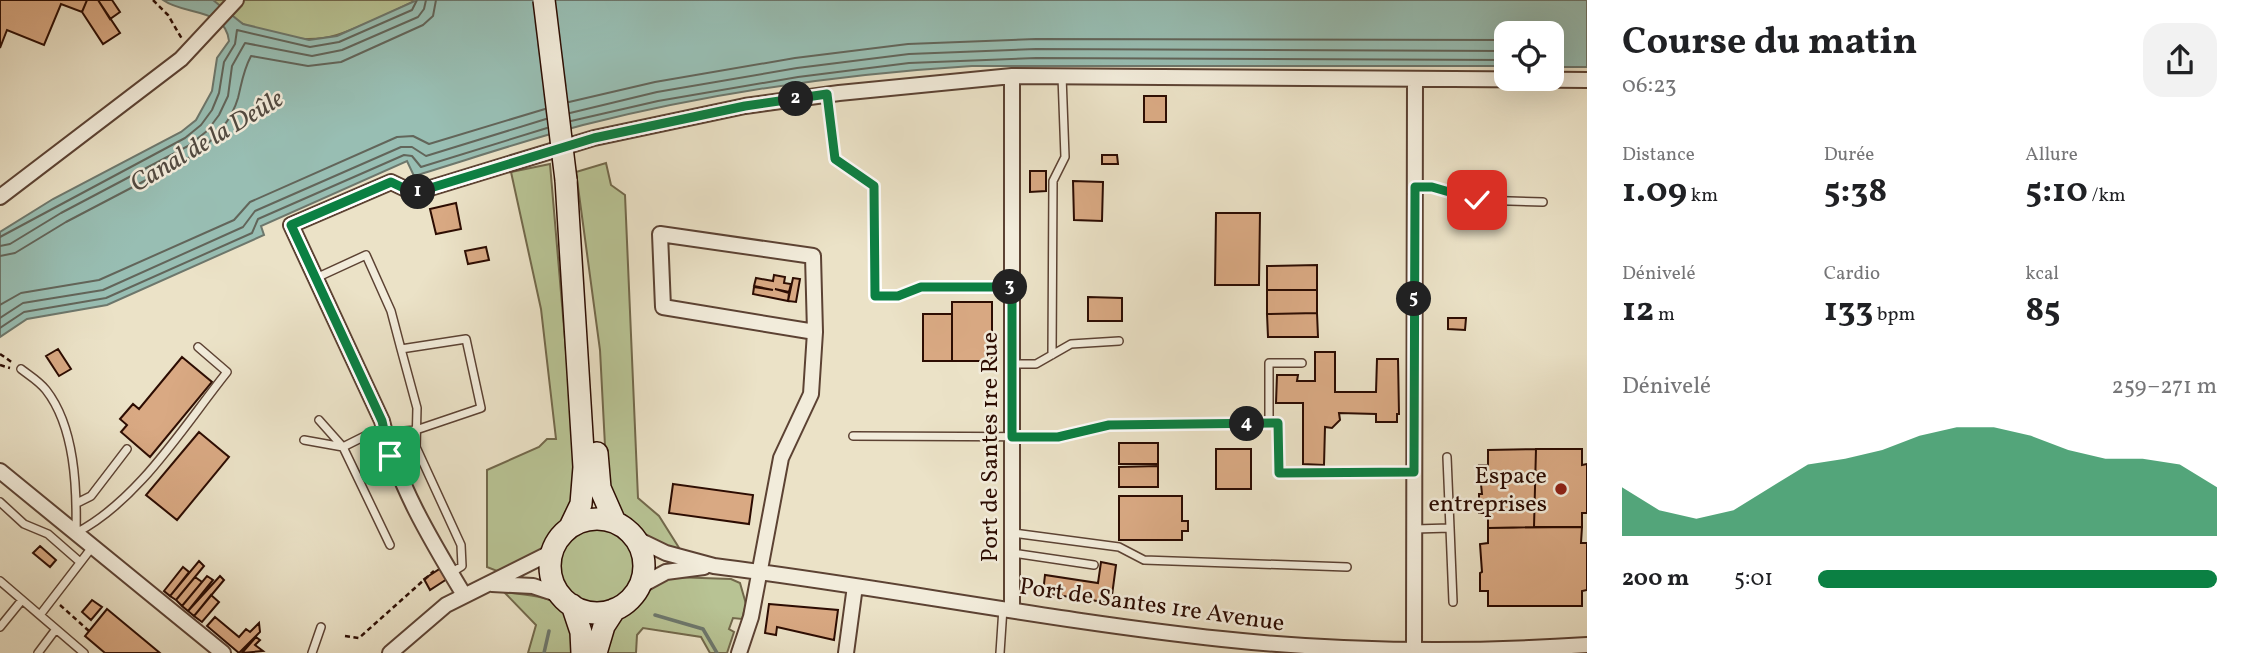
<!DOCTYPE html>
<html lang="fr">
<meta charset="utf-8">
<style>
body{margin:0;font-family:Vollkorn,serif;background:#f2f2f2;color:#202124;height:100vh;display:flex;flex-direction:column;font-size:26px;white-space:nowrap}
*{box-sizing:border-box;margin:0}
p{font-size:23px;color:#757577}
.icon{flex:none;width:38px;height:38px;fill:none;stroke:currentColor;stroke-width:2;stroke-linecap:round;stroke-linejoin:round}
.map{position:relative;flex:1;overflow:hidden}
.details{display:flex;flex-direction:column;background:#fff;width:665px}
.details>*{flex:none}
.tools{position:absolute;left:1494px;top:21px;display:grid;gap:14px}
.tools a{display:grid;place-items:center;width:70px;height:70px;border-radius:14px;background:#fff;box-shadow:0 7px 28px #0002;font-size:35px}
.pin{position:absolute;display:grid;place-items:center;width:60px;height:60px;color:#fff;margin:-30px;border-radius:14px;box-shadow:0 4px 10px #0006}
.km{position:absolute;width:35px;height:35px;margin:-18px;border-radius:50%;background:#222;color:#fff;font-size:19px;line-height:35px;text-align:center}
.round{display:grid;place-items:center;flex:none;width:74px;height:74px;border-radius:21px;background:#f2f2f2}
.headline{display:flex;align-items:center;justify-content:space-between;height:119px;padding:0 35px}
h1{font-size:38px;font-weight:700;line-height:52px}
.figures{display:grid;grid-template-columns:repeat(3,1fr);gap:10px;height:119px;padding:7px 35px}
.figures div{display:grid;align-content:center}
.figures b{font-size:35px;font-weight:700}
.figures small{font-size:19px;font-weight:400}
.figures p{font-size:19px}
.chart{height:196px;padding:14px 35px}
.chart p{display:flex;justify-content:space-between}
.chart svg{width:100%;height:126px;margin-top:7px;fill:#0b8043;opacity:.7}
ul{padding:0 35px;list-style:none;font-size:23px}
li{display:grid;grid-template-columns:112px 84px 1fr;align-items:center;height:52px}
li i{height:18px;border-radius:9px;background:#0b8043}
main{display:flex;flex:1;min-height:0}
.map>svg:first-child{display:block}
.green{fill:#b8c394;stroke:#72684b;stroke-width:2}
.water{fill:#98beb3;stroke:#6d776c;stroke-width:2}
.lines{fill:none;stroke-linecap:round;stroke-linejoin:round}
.shore{stroke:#62655a;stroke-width:2}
.stream{stroke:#6d776c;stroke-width:3.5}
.building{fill:#d9a983;stroke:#2c0c02;stroke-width:2}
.lane-casing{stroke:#5c4233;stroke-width:10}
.street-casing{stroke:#5c4233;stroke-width:18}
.secondary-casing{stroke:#2c0c02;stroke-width:24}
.path{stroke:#2c0c02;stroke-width:2.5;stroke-dasharray:5 3.5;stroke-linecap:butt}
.lane{stroke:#f2ecdb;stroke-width:7}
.street{stroke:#f2ecdb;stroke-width:14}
.secondary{stroke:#f2ecdb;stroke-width:21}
.secondary-bridge-casing{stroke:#2c0c02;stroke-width:24;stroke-linecap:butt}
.secondary-bridge{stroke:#f2ecdb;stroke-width:21}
.route-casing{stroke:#fff;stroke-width:14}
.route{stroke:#0b8043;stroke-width:9}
.poi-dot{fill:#8f2418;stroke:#f2ecdb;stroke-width:2.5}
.labels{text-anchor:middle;stroke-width:5;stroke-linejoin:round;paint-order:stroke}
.street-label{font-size:24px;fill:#2c0c02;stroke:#f2ecdb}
.poi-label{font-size:24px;fill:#2c0c02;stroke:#f2ecdb;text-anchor:end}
.water-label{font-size:26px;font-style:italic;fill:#524a40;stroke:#f2ecdb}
</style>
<main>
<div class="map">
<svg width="1587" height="653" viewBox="0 0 1587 653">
<rect width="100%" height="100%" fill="#ebe2c7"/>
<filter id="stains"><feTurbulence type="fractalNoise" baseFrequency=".00286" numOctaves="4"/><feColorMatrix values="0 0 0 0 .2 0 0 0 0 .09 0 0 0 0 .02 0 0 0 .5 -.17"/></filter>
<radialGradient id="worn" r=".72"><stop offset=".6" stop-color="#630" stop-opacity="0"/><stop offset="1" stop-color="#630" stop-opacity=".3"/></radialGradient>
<!-- green -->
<path class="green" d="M213 0H417C391 12 364 26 337 35 300 47 237 32 213 0Z
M606 163 611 185 625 195 638 498 659 516 681 551C646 540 615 523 607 484L600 350 576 172Z
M550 164 577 480 566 521 550 535 537 556 497 571 487 567V470L539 447 547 439H556L541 309 511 172Z
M559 565a38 38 0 1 1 76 0a38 38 0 1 1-76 0Z
M673 577 731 579 740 583 746 604 742 619 733 618 729 629 734 632 727 653H710L701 637 643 628 637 635 636 653H604C606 645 607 633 612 625 621 611 658 581 673 577Z
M504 592C549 598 579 596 572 653H528L536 625Z"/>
<!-- water -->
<path class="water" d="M163 0H213L243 24 309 40 337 36 417 0H1587V67H1552V33H1507V66H972C842 74 710 93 583 125 526 140 470 159 414 176L407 161 261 226 264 235 107 305 27 319 0 337V232L53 199 181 132 196 120 212 91 217 58 229 41C225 7 185 16 163 0Z"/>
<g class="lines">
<!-- shore -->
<path class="shore" d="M569 102 655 82 795 58 908 44 1036 39 1507 40
M570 113 657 92 797 68 909 54 1036 49 1507 51
M571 121 658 101 798 77 909 63 1036 58 1507 60
M0 237 185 138 201 125 212 110 219 93 224 62 235 44 237 30 310 47 339 42 412 10 417 0
M0 246 10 244 61 213 188 146 207 131 219 115 228 96 232 66 245 43 312 56 342 50 418 17 424 9 426 0
M0 256 15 253 66 222 194 155C214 140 231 122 238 98 242 82 243 71 251 56L308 66 341 62 423 25 433 16 436 0
M0 305 21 293 99 280 234 220 250 202 397 137 413 136 429 144 545 109
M0 318 23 303 103 290 243 227 255 211 401 147H412L426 156 546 119
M0 328 24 312 106 298 252 233 258 219 404 155 412 156 421 167 547 128"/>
<!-- stream -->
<path class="stream" d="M655 615 703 629 717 653
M544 653 549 631"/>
</g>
<!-- building -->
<path class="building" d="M0 0H87L82 12 61 4 44 45 7 30 0 48Z
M87 0H98L120 33 103 44 82 12Z
M98 0H112L120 12 110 19Z
M1144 96H1166V122H1144Z
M1102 155H1117L1118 164H1102Z
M1030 171H1046V191L1030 192Z
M1073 181 1103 182 1102 221 1074 220Z
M456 203 461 229 436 234 430 209Z
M1216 213H1260L1259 285H1215Z
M486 247 489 260 468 264 465 251Z
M1317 265V290H1267V266Z
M774 275 785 277 784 283 791 284 789 292 775 289 789 293 788 301 753 294 754 287 773 290 754 286 756 278 773 281Z
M793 278 800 279 796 302 788 301Z
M1267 290H1317V313L1267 314Z
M1088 297 1122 298V321H1088Z
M952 302H992V361H952Z
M1317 313 1318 337H1268L1267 314Z
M923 314H952V361H923Z
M1448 318H1466L1465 330 1448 329Z
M58 349 71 369 59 376 46 356Z
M1315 352H1335V392H1376L1377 359H1398L1399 414H1397V422H1376V414L1339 413 1340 420 1332 428 1325 427 1324 465 1303 464V403H1276L1277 375H1298L1297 381H1315Z
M182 357 212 382 150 457 121 432 127 425 120 419 133 404 139 409Z
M199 432 229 457 177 520 146 495Z
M1119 443H1158V464H1119Z
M1216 449H1251V489H1216Z
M1536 449H1582V465L1587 464V513H1582V527H1534Z
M1536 449 1534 527 1488 528V513H1479V494H1482L1479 465H1488V450Z
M1158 466V487H1119V467Z
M673 484 753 495 749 524 669 513Z
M1119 496H1182V521H1188V531H1182V540H1119Z
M1582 527 1581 543H1587V590L1582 591V606H1488V591H1480V573L1482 572 1480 544 1488 543V528Z
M40 546 56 560 50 567 33 553Z
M199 561 204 566 176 600 170 596Z
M1101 562 1116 565 1111 603 1043 593 1045 575 1098 583Z
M183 567 189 572 170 596 164 591Z
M441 568 447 579 430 590 424 579Z
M207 576 213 580 188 611 182 606Z
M220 576 224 580 194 616 188 611Z
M195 577 202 582 182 606 176 600Z
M211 595 219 602 202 622 194 616Z
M92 600 102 607 91 620 82 612Z
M769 604 838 610 834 640 777 627 776 635 765 633Z
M107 609 160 653H105L85 636Z
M215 617 239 637 246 629 250 632 259 623 260 632 239 653 207 626Z
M256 637 260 640 255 645 263 651 242 653Z"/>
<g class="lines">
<!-- lane casing -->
<g class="lane-casing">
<path id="lane" d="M827 94 835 158 874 186 875 296H898L921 287H1011
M1415 187H1432L1477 200 1543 202
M316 278 366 255 391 311 401 349
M1052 355 1053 181 1065 157 1062 76
M1013 364H1036L1071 344 1119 341
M21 369C30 376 39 381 46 390 75 427 77 488 76 533 139 500 183 427 227 372L198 347
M319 420 343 447 390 545
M1269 424V363H1302
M853 436 1058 437 1109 425 1278 423 1279 473 1414 472
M304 440 343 447 369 434 416 430 481 408 466 339 401 349 417 408 416 447 461 545 462 566 451 573
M1447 457 1450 528
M0 502 24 524 48 534 80 562
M77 503 91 496 127 449
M1415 529 1450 528 1453 602
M1013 533 1119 547 1144 560 1347 567
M1013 553 1094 565
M0 581 84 653
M40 615 93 546
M0 627 22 600
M38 653 56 629
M312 653 321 627
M1000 653 1003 608"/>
</g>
<!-- street casing -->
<g class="street-casing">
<path id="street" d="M0 197 181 59 236 0
M660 234 813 256 815 332 663 307Z
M0 471 223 653
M635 538 666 553 714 566C884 587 1052 621 1222 639 1344 652 1465 653 1587 645
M492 584 533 586 560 595
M640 586 666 572 704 567
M464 595C431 540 397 484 382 421L291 225 391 182 414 193 594 138 745 106 839 93 1012 76 1587 80
M1012 608V76
M1414 651 1415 79
M390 653 446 605 552 552
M739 653 751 617 781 458 811 394 815 332
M846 653 855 586"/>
</g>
<!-- secondary casing -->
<g class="secondary-casing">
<path id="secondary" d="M566 180 584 467 581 504 570 527
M597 453 600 488 615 522
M550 566a47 47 0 1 1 94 0a47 47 0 1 1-94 0Z
M572 605 581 632 582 653
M596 653 604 626 615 609"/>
</g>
<!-- path -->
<path class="path" d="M153 0 168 15 182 39
M0 354 13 363
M0 365 10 368
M60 605 89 631
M345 636 359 638 434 571"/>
<!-- lane -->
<use href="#lane" class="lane"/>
<!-- street -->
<use href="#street" class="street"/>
<!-- secondary -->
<use href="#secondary" class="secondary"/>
<!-- secondary-bridge casing -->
<g class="secondary-bridge-casing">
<path id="secondary-bridge" d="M544 0 566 180"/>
</g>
<!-- secondary-bridge -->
<use href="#secondary-bridge" class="secondary-bridge"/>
</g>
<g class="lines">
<!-- route casing -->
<g class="route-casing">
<path id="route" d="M390 456 382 421 291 225 391 182 414 193 594 138 745 106 827 94 835 159 874 186 875 296H898L921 287H1012V437H1058L1109 425 1278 423 1279 473 1414 472 1415 187H1432L1477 200"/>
</g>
<!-- route -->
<use href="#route" class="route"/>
</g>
<!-- markers -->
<circle class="poi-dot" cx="1561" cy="489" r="7"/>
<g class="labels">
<!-- street labels -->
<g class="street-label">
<text transform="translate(989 447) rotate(-90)" y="8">Port de Santes 1re Rue</text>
<text transform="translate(1152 604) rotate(8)" y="8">Port de Santes 1re Avenue</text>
</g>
<!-- poi labels -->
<g class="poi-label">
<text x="1547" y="483">Espace<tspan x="1547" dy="28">entreprises</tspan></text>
</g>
<!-- water labels -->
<g class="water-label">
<text transform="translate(206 140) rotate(-31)" y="9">Canal de la Deûle</text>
</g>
</g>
<rect width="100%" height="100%" filter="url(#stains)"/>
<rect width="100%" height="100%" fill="url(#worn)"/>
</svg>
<div class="tools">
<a><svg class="icon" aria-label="locate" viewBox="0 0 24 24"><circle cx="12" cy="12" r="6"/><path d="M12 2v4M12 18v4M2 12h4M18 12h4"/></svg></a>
</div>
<div class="pin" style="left:390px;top:456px;background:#1e9e55"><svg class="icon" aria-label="arrive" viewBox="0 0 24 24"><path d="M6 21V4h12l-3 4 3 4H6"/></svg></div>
<div class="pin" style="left:1477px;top:200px;background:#d93025"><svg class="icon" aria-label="check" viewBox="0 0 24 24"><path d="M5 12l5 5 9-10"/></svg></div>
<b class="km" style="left:418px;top:192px">1</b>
<b class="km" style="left:796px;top:99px">2</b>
<b class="km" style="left:1010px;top:287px">3</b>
<b class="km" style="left:1247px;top:424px">4</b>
<b class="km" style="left:1414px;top:299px">5</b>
</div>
<section class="details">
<div class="headline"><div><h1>Course du matin</h1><p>06:23</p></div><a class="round"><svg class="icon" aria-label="share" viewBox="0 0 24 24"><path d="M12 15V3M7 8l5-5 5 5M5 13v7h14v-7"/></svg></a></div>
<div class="figures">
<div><p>Distance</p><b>1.09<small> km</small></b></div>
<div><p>Durée</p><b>5:38</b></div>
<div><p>Allure</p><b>5:10<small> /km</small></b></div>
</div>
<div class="figures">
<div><p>Dénivelé</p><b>12<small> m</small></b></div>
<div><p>Cardio</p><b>133<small> bpm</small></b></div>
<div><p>kcal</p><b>85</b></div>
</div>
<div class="chart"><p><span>Dénivelé</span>259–271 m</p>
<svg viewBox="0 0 160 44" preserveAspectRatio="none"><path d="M0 44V27L10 35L20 38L30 35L40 27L50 19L60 17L70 14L80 9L90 6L100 6L110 9L120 14L130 17L140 17L150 19L160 27V44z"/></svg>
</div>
<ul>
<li><b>200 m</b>5:01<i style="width:100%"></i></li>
</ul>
</section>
</main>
